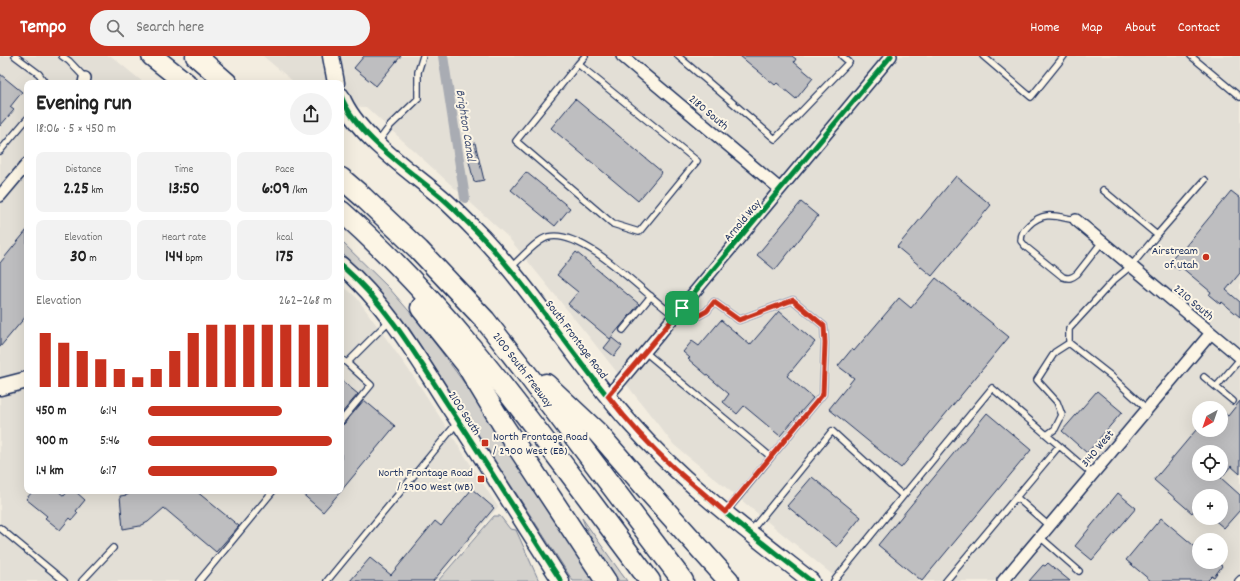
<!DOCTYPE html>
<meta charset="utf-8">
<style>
body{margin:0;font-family:Dekko,sans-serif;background:#f2f2f2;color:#222;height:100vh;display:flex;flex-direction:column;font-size:15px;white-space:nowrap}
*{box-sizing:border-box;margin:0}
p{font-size:13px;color:#767676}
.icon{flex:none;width:22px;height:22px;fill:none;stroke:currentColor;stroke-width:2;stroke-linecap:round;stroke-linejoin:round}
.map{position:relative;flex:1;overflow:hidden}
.panel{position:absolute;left:24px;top:24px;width:320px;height:414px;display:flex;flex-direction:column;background:#fff;border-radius:8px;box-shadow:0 4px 16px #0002}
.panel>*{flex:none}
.needle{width:26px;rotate:220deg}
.tools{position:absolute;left:1192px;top:345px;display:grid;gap:8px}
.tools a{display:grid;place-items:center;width:36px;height:36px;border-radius:50%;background:#fff;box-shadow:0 4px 16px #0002;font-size:20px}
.pin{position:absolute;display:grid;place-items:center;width:34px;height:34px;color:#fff;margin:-17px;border-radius:8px;box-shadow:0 2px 6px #0006}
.round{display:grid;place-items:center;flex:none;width:42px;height:42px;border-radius:21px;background:#f2f2f2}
.summary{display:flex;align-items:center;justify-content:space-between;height:68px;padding:0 12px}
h1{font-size:22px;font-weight:700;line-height:30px}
.metrics{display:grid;grid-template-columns:repeat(3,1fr);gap:6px;height:68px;padding:4px 12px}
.metrics div{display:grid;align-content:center;border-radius:8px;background:#f2f2f2;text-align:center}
.metrics b{font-size:17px;font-weight:700}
.metrics small{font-size:11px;font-weight:400}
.metrics p{font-size:11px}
.chart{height:112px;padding:8px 12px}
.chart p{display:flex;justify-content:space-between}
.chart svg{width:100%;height:72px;margin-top:4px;stroke:#c8321e;stroke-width:6}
ul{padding:0 12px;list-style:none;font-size:13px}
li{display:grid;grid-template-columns:64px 48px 1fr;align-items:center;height:30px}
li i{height:10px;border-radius:5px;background:#c8321e}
header{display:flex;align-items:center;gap:24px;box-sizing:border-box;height:56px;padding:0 20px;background:#c8321e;color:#fff}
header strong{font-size:19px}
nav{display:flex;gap:22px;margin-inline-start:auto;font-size:14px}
.search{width:280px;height:36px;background:#f2f2f2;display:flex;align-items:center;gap:10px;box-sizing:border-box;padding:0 14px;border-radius:22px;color:#767676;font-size:15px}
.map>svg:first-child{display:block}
.built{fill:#e3dfd6;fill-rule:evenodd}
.green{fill:#d3d1cc;stroke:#778095}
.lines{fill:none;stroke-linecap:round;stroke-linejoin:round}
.canal{stroke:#a9acb3;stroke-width:10}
.building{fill:#bebec0;stroke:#1b2f5e;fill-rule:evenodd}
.lane-casing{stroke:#1b2f5e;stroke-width:8}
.street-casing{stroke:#1b2f5e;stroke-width:14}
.secondary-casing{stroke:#1b2f5e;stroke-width:19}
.highway-casing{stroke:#1b2f5e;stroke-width:23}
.lane{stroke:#fcf5e5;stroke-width:5.5}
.street{stroke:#fcf5e5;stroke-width:11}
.secondary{stroke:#fcf5e5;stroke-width:16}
.highway{stroke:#fcf5e5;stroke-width:20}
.cycleway-casing{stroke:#fcf5e5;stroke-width:8}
.cycleway{stroke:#00873e;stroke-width:5}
.route-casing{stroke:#fff;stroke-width:8}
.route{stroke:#c8321e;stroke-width:5}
.poi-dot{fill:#c8321e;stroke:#fcf5e5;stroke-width:1.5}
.labels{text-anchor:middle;stroke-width:4;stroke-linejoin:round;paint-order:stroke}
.street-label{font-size:12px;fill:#1b2f5e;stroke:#fcf5e5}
.poi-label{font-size:12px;fill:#1b2f5e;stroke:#fcf5e5;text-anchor:end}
.water-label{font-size:13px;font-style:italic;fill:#465478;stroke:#fcf5e5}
</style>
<header>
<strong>Tempo</strong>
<div class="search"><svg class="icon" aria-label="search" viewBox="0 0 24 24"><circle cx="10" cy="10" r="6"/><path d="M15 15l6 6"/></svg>Search here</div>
<nav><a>Home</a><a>Map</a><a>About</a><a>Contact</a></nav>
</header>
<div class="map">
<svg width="1240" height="525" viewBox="0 0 1240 525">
<rect width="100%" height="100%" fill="#f3ede0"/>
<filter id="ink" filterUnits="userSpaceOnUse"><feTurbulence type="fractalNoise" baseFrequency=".025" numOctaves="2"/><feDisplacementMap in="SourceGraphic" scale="8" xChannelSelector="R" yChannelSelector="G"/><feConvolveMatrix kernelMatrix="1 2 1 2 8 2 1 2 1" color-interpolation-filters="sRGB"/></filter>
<g filter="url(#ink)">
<!-- built -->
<path class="built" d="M0 0H111L144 27H27V435H341V228L357 242 416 324 498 451 436 525H0Z
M263 0H1240V525H840L674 389 594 287 508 181 366 51 341 50V27H295ZM1199 352H1221V374H1199ZM1199 396H1221V418H1199ZM1199 440H1221V462H1199ZM1199 484H1221V506H1199Z"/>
<!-- green -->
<path class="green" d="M341 185 389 232 415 262 440 294 476 343 594 525H573L409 272 374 229 341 196Z
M494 460H500L510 473 516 474 539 525H438Z
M582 462 621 517 627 525H619C606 505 590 485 582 462Z"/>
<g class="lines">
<!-- canal -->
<path class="canal" d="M443 0 465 142"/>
</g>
<!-- building -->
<path class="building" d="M364 0H401L376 30 354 12Z
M740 0H792L796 3 794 6 813 22 796 43 777 27 775 29Z
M0 18 22 36 10 51 14 54 0 70Z
M575 43 662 116 638 145 551 72Z
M475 87 484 124 474 126 465 89Z
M526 116 570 152 555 170 511 134Z
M956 120 991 149 932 220 897 191Z
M1231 135 1240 142V217L1226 234 1240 246V261L1222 246 1220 248 1209 239 1211 236 1181 211 1179 214 1169 206 1178 195 1180 197Z
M801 146 818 160 775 214 757 199Z
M27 174V259L0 291V207Z
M576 196 639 248 610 283 568 248 578 236 557 219Z
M936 222 1009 281 901 412 829 353 854 322 838 310 852 293 854 295 899 242 911 252Z
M779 255 815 286 787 320 813 342 780 380 744 350 737 358 723 346 729 338 688 303 690 302 683 296 692 285 699 290 721 264 750 289Z
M612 282 622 290 614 300 604 292Z
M341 324 358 338 341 358Z
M1097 335 1122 356 1087 397 1062 375Z
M364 344 395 370 341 435V369L344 368Z
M1240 345V418L1231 410 1221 422 1240 439V454L1224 472 1212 462H1221V440H1199V449L1192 457 1154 424 1196 374H1221V355L1228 360ZM1199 396H1221V418H1199Z
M987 357 1031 394 922 525 878 489Z
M812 421 861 461 837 491 787 450Z
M472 433 494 452 433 525H350L370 502 391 519 435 465 441 470Z
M33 435H58L64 440 68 435H75L85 444 76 455 78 457 72 464 70 462 60 474 45 462 47 460 26 443Z
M133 435H196L239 470 216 496 164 452 148 466 140 470 123 473 120 440 127 439Z
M299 435H341L323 456Z
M1118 437 1136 452 1092 504 1075 490Z
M1161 462 1199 494V506H1217L1222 510 1214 521 1212 520 1207 525H1151L1126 504Z
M1048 507 1070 525H1029L1043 509 1045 510Z"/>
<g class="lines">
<!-- lane casing -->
<g class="lane-casing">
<path id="lane" d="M15 0 39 18 45 27
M62 0 69 5 85 22
M678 0 775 83 849 6 842 0
M983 0 1031 41 1064 0
M1191 0 1240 41
M578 8 697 105 639 176 613 168 516 85 578 8 585 0
M378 86 390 70 418 43V16L423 0
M0 95 27 63
M1103 134 1157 179 1131 210 1114 224 1069 273V287L1111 320 1147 353
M1076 164C1057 161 1045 154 1029 169 1024 174 1021 177 1021 185L1026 191 1063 221C1069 223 1072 222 1077 218L1102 186
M1157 179 1205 124
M510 212C520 204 536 184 548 181 584 172 646 240 675 260
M682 251 698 260 707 255 714 246 739 264 793 244 824 270 825 287 823 338 771 401
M623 274 651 240
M645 296 771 401 726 456
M341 303 347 307
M1204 321 1216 331 1240 303
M1216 331 1233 345
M341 365 371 329 347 307 389 265
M1047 379 1055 373 1062 359 1057 346 1037 324 1055 296 1069 287
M903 440 992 332 1092 418
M1016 441 1049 470
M0 472 64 525
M750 476 832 375 903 440 834 525
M1040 481 1079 515
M82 525 113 492
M199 525 273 435
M327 525 457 367
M946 525 1059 390
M1238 525 1240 523"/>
</g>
<!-- street casing -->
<g class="street-casing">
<path id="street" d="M622 0 780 133
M84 27 85 22
M0 140 27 108
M1076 164 1240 301
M608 340 891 0
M1003 525 1211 277"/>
</g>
<!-- secondary casing -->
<g class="secondary-casing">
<path id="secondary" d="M331 0 336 27
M341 40C356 79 409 114 441 141 455 153 469 168 482 181 537 240 578 309 631 368 684 428 749 476 811 525
M341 209C385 247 415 297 446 346 485 405 522 465 561 525
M0 331 27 324"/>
</g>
<!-- highway casing -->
<g class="highway-casing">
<g id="highway">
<path d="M152 0 186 27"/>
<path d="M196 0 227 27"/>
<path id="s1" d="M341 122 363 141 419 194 485 264 530 322 683 525"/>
<path d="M341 155C462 262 553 397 650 525"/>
<path d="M421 252 466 308 503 369 606 525"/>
<path d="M546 328 598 377 650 437 729 525"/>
</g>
</g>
<!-- lane -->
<use href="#lane" class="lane"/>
<!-- street -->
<use href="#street" class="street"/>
<!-- secondary -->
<use href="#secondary" class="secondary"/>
<!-- highway -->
<use href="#highway" class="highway"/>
<!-- cycleway casing -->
<g class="cycleway-casing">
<path id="cycleway" d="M341 40C356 79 409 114 441 141 455 153 469 168 482 181 537 240 578 309 631 368 684 428 749 476 811 525
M341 209C385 247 415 297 446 346 485 405 522 465 561 525
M608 340 891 0"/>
</g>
<!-- cycleway -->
<use href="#cycleway" class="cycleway"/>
</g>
</g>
<g class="lines" filter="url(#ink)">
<!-- route casing -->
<g class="route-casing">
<path id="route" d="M793 244 824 270 825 287 823 338 725 456C708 441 691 427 674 412 650 390 628 366 608 340L682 252 698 260 707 255 714 246 739 264Z"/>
</g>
<!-- route -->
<use href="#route" class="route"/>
</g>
<!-- markers -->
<g class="poi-dot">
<circle cx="1206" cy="201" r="4"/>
<rect x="481" y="383" width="8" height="8" rx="2"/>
<rect x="477" y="419" width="8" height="8" rx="2"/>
</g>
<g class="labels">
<!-- street labels -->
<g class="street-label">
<text transform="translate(709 56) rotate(40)" y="4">2180 South</text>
<text transform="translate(742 164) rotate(-50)" y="4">Arnold Way</text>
<text transform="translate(1194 246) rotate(40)" y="4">2210 South</text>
<text transform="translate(577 283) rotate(53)" y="4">South Frontage Road</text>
<text dy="4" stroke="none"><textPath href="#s1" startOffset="265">2100 South Freeway</textPath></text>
<text transform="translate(465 357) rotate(57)" y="4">2100 South</text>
<text transform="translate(1097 392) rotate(-50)" y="4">3140 West</text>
</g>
<!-- poi labels -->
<g class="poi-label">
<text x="1198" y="198">Airstream<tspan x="1198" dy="14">of Utah</tspan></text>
<text x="493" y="384" text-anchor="start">North Frontage Road<tspan x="493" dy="14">/ 2900 West (EB)</tspan></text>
<text x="473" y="420">North Frontage Road<tspan x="473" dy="14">/ 2900 West (WB)</tspan></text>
</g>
<!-- water labels -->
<g class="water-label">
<text transform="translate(467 69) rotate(81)" y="5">Brighton Canal</text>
</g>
</g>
</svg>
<div class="tools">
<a><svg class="needle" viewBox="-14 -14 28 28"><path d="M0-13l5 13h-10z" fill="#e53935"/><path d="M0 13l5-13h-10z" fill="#767676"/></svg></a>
<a><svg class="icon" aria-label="locate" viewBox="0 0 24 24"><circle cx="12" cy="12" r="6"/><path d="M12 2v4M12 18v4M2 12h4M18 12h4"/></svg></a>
<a>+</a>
<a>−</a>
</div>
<div class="pin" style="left:682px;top:252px;background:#1e9e55"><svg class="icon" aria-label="arrive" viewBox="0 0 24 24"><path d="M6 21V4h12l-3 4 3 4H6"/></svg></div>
<section class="panel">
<div class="summary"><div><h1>Evening run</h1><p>18:06 · 5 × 450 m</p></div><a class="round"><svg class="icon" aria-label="share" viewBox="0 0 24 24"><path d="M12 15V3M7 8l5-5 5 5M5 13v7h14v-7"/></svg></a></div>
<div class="metrics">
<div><p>Distance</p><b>2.25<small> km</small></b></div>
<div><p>Time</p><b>13:50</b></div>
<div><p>Pace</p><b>6:09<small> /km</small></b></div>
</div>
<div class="metrics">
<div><p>Elevation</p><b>30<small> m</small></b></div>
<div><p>Heart rate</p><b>144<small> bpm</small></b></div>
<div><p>kcal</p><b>175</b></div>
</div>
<div class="chart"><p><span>Elevation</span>262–268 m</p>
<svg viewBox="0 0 160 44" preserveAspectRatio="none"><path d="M5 44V11M15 44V17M25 44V22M35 44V27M45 44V33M55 44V38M65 44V33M75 44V22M85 44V11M95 44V6M105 44V6M115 44V6M125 44V6M135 44V6M145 44V6M155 44V6"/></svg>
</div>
<ul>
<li><b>450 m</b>6:14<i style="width:73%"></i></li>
<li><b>900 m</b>5:46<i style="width:100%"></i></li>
<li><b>1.4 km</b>6:17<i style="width:70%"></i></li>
</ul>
</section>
</div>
